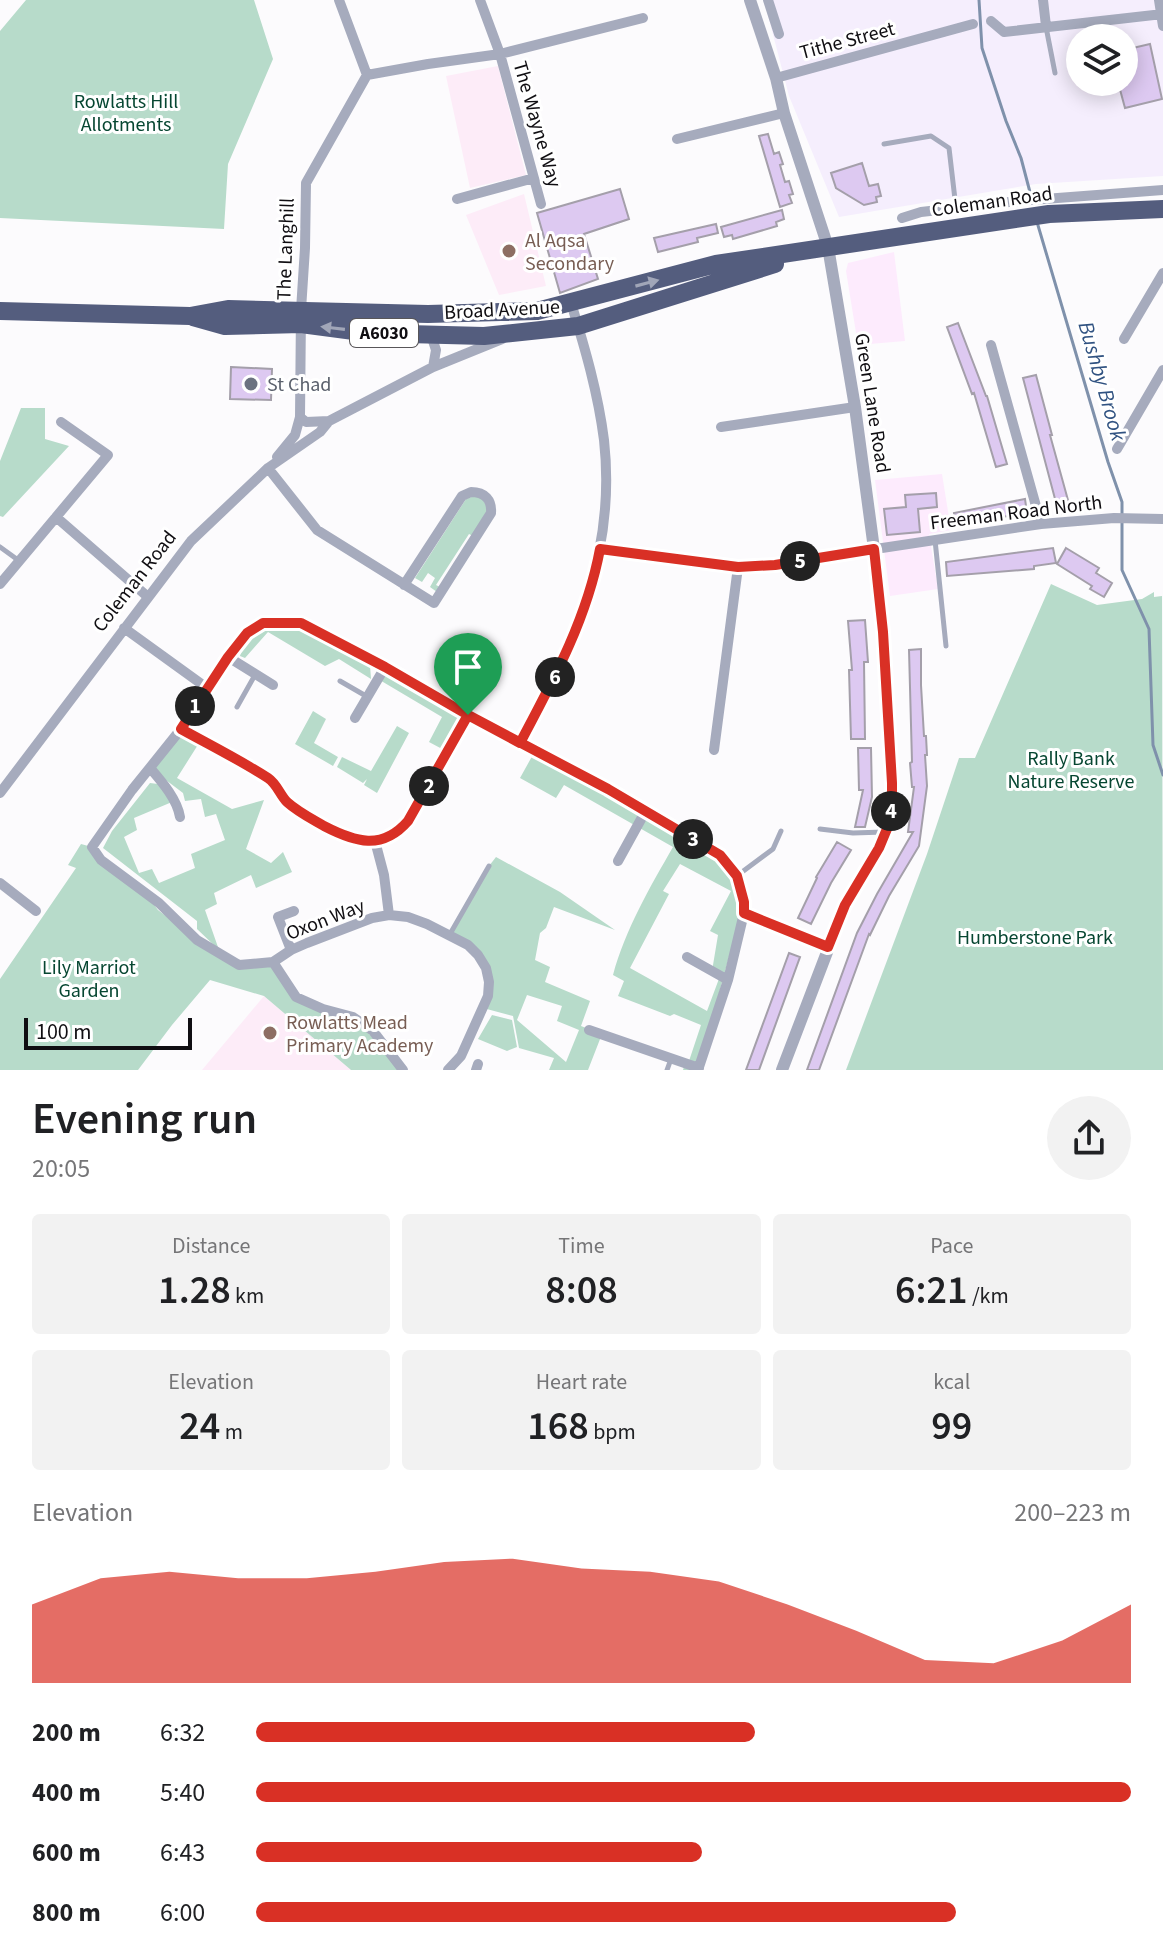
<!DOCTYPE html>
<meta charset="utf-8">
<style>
body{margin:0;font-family:"Source Sans 3",sans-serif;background:#f2f2f2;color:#202124;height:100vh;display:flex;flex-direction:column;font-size:30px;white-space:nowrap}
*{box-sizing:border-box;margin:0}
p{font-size:26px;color:#757577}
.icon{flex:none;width:44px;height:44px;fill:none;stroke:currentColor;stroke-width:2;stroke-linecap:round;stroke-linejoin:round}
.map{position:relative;height:1070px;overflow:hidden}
.side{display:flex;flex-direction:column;background:#fff;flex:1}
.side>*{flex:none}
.buttons{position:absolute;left:1066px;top:24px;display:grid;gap:16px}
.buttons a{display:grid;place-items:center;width:72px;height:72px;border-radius:50%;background:#fff;box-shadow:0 4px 20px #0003;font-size:40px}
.scale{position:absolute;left:24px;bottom:20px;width:168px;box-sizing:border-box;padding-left:8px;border:4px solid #100e12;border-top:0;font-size:22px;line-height:28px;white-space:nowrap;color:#100e12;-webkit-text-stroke:6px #fff;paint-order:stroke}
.pin{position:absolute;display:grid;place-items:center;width:68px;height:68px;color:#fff;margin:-82px -34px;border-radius:50% 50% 50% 0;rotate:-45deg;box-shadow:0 0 8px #0007}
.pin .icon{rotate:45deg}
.km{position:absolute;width:40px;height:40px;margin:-20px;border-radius:50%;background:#222;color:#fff;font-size:22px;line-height:40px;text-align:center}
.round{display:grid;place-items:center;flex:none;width:84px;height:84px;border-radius:42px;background:#f2f2f2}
.head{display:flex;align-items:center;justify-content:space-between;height:136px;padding:0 32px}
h1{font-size:44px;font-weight:600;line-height:60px}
.metrics{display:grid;grid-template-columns:repeat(3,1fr);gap:12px;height:136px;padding:8px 32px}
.metrics div{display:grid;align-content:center;border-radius:8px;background:#f2f2f2;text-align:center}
.metrics b{font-size:40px;font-weight:600}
.metrics small{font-size:22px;font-weight:400}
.metrics p{font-size:22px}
.chart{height:224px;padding:16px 32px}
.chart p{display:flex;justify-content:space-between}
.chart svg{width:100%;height:144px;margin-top:8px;fill:#d93025;opacity:.7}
ul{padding:0 32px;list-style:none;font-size:26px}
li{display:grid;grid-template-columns:128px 96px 1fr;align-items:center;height:60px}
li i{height:20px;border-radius:10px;background:#d93025}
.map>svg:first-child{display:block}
.commercial{fill:#fdebfd}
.built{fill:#f5eefd;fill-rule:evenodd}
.education{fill:#fdecf8}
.green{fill:#b7dbca;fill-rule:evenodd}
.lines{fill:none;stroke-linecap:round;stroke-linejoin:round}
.stream{stroke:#7f91ab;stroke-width:3}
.building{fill:#ddc9f1;stroke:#a49faa;stroke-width:2}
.service{stroke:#a6abbd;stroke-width:5}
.minor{stroke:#a6abbd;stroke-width:10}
.tertiary{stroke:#a6abbd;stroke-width:12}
.trunk{stroke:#545d7e;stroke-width:18}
.oneway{fill:#a1a6b8}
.route-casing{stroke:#fff;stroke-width:16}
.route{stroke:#d93025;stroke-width:10}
.education-dot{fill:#8d6e63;stroke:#fff;stroke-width:3}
.worship-dot{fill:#6b7280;stroke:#fff;stroke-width:3}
.labels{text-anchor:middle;stroke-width:6;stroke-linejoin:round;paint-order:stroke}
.shield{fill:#fff;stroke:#585659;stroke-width:2}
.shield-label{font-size:18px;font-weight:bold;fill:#100e12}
.street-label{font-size:20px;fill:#100e12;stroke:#fff}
.park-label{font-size:20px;fill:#064631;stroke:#fff}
.education-label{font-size:20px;fill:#785e54;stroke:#fff;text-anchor:start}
.worship-label{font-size:20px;fill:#5b616d;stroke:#fff;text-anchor:start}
.water-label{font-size:22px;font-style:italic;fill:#305281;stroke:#fff}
</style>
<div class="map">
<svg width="1163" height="1070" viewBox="0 0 1163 1070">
<rect width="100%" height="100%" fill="#fcfbfd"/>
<!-- commercial -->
<path class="commercial" d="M894 252 905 341 858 345 846 271 848 263Z
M942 474 951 530 929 534 938 589 890 596 875 480Z"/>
<!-- built -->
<path class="built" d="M764 0H1163V176L1036 184 839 217 789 96ZM1080 38H1124V82H1080Z"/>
<!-- education -->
<path class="education" d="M498 66 526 175 470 188 446 76Z
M524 194 546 286 499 295 466 215Z
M264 996 351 1070H202Z"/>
<!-- green -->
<path class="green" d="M26 0H254L273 59 228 164 224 229 0 218V31Z
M21 408H45V439L69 446 3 517 0 516V461Z
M474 496 482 498 488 509 473 536 469 534 436 585 440 587 437 592 430 587 435 578 428 573 422 582 415 578 466 499Z
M1051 584 1097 605 1142 599 1154 592V597L1162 596 1163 1070H846L927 854 959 758H975Z
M285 627H301L370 665 371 679 339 659 325 666 268 632 245 658 240 656C244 634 265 628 285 627Z
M385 667 468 715 444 750 429 742 442 717 378 679Z
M313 711 326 719 314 743 338 757 333 766 295 744Z
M397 726 409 733 377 793 364 785 367 779 363 783 337 767 342 757 371 771Z
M180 730 201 740 177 778 232 809 264 800 246 849 271 863 283 852 292 872 256 888 251 875 214 893 217 904 205 910 219 950 197 929V921L103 848 112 831 150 783 158 784 172 802 134 818 137 830 124 837 139 873 152 869 159 883 195 868 191 854 225 840 216 814 205 817 201 799 185 801 183 793 150 768Z
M535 751 720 855 737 876 744 902 698 1070H683L685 1063 688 1064 701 1025 674 1014 670 1016 618 996 624 981 613 975C625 930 650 887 673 847L564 785 556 798 520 778ZM680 864 731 891 710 931 718 935 712 971 720 976 707 1011 630 968 669 894 663 891Z
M81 844 92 847 142 889 158 910 197 940 228 960 273 962 296 997 353 1017 404 1070H351L264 996 210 980 172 1025 138 1070H0V979L76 868 68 865Z
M496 857 560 892 615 930 554 907 546 928 540 933 535 960 550 967 545 982 590 1001 581 1026 602 1034 588 1070H549L554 1058 519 1048 513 1016 483 1008 488 996 483 961 449 935 489 866ZM527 995 562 1006 557 1021 579 1030 566 1062 517 1020Z
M492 1015 512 1020 517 1047 507 1051 478 1039Z"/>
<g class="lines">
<!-- stream -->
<path class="stream" d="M979 0 982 48 1006 121 1021 158 1031 196
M1037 222 1108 462 1122 502V514
M1122 522V570L1149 629 1153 745 1163 775"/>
</g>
<!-- building -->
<path class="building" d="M1150 44 1162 99 1125 108 1118 82H1124V50Z
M768 134 774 154 779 152 783 164 780 165 785 182 789 181 793 194 789 195 792 203 780 207 759 136Z
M862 163 869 186 878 184 881 196 876 197 877 202 864 205 836 188 831 173Z
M620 189 629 219 584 234 598 279 560 293 537 213Z
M782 210 784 219 776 222 777 226 733 239 732 235 724 237 721 227Z
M716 224 718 233 697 238 698 242 658 252 654 238Z
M958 323 986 396H987L1007 464 996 467 974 393 972 394 947 327Z
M231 367 272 369 271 400 230 399Z
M1036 375 1052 435H1050L1071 511 1059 514 1023 378Z
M936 493 937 507 918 509 920 532 887 535 884 509 906 507 905 495Z
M1025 499 1027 513 956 524 954 513Z
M1053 548 1056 563 1034 566V569L947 576 946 562Z
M1066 548 1099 568 1096 573 1112 583 1104 597 1090 589 1092 586 1057 564Z
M865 620 868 662H864L865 739H851L849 670H852L848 621Z
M921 649V685L924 736H926L927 755H925L927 786 919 846 889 896 870 935 869 934 819 1070H807L857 933 877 894 913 832H908L914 787H912L910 763 912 762 909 650Z
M858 748H871L872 797 865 827H855L863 790H859Z
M837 842 851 850 831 883 811 924 798 918 817 878 816 877Z
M789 953 800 957 759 1070H746Z"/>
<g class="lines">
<!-- service -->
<path class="service" d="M1046 27 1055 73
M884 144 931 136 949 148 956 208
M935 540 946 646
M0 547 18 560
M340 681 366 696
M237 707 255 675
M820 829 853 833 884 832
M738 875 773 849 781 831
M450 934 489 866
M667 1070 671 1059"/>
<!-- minor -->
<path class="minor" d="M339 0 367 75
M480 0 500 54 541 204
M768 0 779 34
M1043 0 1046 26
M1159 0 1163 26
M991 21 1004 32 1163 14
M776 78 973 24
M677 139 784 113
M457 199 534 178
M902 218 921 212 1018 201 1163 190
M430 332 436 350 433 367
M1124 339 1163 273
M991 345 1041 524
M300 417 306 422 329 421
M721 427 855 407
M1117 449 1163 370
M277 457 295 435 300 417 301 310 305 248 306 183 367 75 428 64 500 54 643 18
M268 468 317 530 434 603 491 513C492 500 485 492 471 492L462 496 404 585
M56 517 148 597
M600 549 720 566 756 567 1041 524 1114 518 1163 519
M0 584 108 455 61 422
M124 628 207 688
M228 657 273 685
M355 718 385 667
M181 729C209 745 241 759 268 778 277 784 280 795 287 802 298 812 312 819 324 826 356 843 381 851 408 821L468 715
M520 743C573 644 617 557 604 440 598 393 585 348 571 303
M714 750 738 567
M150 768C162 782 177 799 180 817
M0 793 191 541 268 468 320 432 329 421 433 367 502 339
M375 841 384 875 389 915
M618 861 645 812
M0 883 36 911
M744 913 828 947
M291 950 278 917 294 911
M687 957 728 980
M273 962 296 997 323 1009 353 1017 373 1031 403 1070
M589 1030 699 1068
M448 1070 461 1056 488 996 489 982 486 968 478 955 468 945 427 924 408 917 389 915 372 918 307 943 291 950 273 962 239 965 197 940 159 903 101 860 92 847 132 790 181 729 228 657 247 633 263 623 285 622 301 623 316 630 468 715 608 789 720 855 737 876 744 902V913L728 980 698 1070
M476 1070 478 1064"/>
<!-- tertiary -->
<path class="tertiary" d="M750 0 776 78 784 113 828 247 855 407 874 549 883 632 892 783V804L889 824 879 848 845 905 782 1070"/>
<!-- trunk -->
<path class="trunk" d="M0 311 190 316 228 309 428 314 537 311 716 264 1049 214 1163 209
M193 317 225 326 301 324 369 333 484 336 578 326 775 264"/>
</g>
<!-- one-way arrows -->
<defs><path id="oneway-solid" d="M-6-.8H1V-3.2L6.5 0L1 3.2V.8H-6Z" transform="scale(2)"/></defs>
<g class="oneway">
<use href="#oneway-solid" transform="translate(647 283) rotate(-15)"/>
<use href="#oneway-solid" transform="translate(333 328) rotate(-173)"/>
</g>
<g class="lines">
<!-- route casing -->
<g class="route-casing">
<path id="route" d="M468 715 385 667 301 623H263L247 633 228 657 181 729C210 745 240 760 268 778 277 784 280 795 287 802 298 812 312 819 324 826 355 842 382 851 408 821L468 715 608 789 720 855 737 876 744 902V913L828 947 845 905 879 848 889 824 892 804V783L883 632 874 549 775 565 738 567 600 549C587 619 553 681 520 743L468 715"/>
</g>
<!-- route -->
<use href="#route" class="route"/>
</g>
<!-- markers -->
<g class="education-dot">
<circle cx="509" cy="251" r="8"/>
<circle cx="270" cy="1033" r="8"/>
</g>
<circle class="worship-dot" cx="251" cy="384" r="8"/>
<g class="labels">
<!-- shield labels -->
<rect class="shield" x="350" y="319" width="68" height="28" rx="6"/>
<g class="shield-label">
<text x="384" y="339">A6030</text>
</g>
<!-- street labels -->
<g class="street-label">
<text transform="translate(847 40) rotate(-15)" y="7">Tithe Street</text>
<text transform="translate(538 124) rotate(74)" y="7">The Wayne Way</text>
<text transform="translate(992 201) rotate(-8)" y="7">Coleman Road</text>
<text transform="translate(285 249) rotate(-88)" y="7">The Langhill</text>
<text transform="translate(502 309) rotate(-3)" y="7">Broad Avenue</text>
<text transform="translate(873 403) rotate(81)" y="7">Green Lane Road</text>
<text transform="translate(1016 512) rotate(-7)" y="7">Freeman Road North</text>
<text transform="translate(134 581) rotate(-52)" y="7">Coleman Road</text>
<text transform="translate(325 919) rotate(-21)" y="7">Oxon Way</text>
</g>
<!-- park labels -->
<g class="park-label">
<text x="126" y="108">Rowlatts Hill<tspan x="126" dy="23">Allotments</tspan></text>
<text x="1071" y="765">Rally Bank<tspan x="1071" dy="23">Nature Reserve</tspan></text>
<text x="1035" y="944">Humberstone Park</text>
<text x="89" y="974">Lily Marriot<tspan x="89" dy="23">Garden</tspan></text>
</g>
<!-- education labels -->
<g class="education-label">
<text x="525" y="247">Al Aqsa<tspan x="525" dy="23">Secondary</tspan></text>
<text x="286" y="1029">Rowlatts Mead<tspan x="286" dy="23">Primary Academy</tspan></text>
</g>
<!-- worship labels -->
<g class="worship-label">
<text x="267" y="391">St Chad</text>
</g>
<!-- water labels -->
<g class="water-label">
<text transform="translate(1103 381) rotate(74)" y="8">Bushby Brook</text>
</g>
</g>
</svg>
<div class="buttons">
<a><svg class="icon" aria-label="layers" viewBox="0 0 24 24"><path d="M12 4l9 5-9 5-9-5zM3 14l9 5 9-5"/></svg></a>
</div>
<div class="scale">100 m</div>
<div class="pin" style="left:468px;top:715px;background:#1e9e55"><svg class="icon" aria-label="arrive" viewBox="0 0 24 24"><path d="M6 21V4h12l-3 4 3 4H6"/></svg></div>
<b class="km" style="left:195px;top:706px">1</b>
<b class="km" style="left:429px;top:786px">2</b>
<b class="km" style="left:693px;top:839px">3</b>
<b class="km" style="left:891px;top:811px">4</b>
<b class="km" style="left:800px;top:561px">5</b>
<b class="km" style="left:555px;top:677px">6</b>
</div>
<section class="side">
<div class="head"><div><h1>Evening run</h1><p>20:05</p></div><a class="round"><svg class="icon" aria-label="share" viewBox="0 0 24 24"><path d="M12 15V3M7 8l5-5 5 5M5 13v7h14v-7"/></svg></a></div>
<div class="metrics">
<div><p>Distance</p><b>1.28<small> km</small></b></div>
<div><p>Time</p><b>8:08</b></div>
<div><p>Pace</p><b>6:21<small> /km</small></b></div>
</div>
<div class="metrics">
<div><p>Elevation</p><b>24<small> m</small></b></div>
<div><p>Heart rate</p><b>168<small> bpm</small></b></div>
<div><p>kcal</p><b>99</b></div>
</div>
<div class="chart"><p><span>Elevation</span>200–223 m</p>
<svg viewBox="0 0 160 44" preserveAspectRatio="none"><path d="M0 44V20L10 12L20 10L30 12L40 12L50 10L60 7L70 6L80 9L90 10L100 13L110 20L120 28L130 37L140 38L150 31L160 20V44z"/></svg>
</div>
<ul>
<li><b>200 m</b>6:32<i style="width:57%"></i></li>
<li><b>400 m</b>5:40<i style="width:100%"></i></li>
<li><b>600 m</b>6:43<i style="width:51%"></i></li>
<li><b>800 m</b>6:00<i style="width:80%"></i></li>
</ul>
</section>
